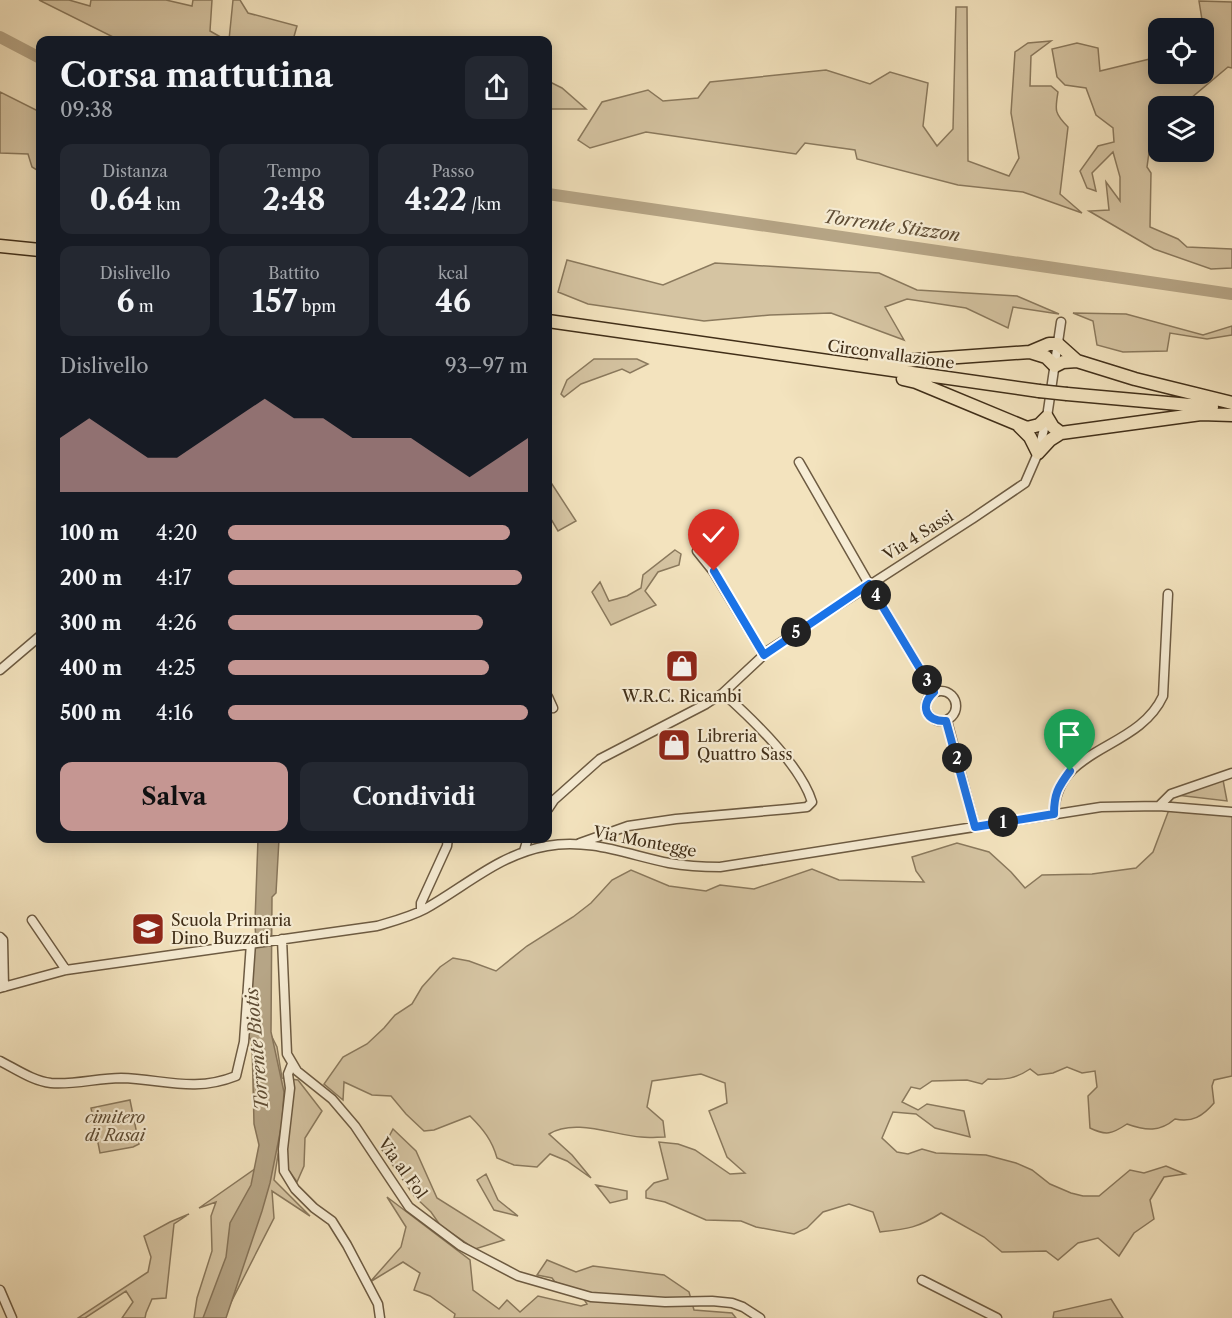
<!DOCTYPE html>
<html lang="it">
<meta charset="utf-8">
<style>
body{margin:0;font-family:"Libre Caslon Text",serif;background:#242831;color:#f1f3f6;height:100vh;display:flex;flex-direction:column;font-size:22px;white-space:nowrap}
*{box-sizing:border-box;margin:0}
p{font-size:20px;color:#9ea1a6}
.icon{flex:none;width:33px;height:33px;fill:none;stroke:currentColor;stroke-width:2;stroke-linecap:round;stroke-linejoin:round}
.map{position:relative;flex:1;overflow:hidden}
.sheet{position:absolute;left:36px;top:36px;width:516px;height:807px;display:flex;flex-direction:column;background:#171b24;border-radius:12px;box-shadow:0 3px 15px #0003}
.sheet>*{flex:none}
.fabs{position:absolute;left:1148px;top:18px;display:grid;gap:12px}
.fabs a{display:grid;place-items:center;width:66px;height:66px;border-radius:12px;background:#171b24;box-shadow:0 3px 15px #0003;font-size:30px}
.pin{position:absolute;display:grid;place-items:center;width:51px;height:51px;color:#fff;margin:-62px -26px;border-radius:50% 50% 50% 0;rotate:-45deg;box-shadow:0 0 6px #0007}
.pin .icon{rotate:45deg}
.km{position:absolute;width:30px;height:30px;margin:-15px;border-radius:50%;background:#222;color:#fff;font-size:16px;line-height:30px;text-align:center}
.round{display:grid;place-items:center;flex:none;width:63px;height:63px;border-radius:12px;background:#242831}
.head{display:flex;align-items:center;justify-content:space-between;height:102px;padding:0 24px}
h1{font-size:33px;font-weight:800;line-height:45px}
.stats{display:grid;grid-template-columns:repeat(3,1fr);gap:9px;height:102px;padding:6px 24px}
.stats div{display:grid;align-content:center;border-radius:12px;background:#242831;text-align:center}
.stats b{font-size:30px;font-weight:800}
.stats small{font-size:16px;font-weight:400}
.stats p{font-size:16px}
.chart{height:168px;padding:12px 24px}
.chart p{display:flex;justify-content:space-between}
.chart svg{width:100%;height:108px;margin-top:6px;fill:#c59692;opacity:.7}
.cta{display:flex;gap:12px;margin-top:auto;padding:12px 24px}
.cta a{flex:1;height:69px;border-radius:12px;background:#c59692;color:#111;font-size:24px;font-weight:800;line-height:69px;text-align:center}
.cta a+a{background:#242831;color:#f1f3f6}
ul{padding:0 24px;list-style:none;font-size:20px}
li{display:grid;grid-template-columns:96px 72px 1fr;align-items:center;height:45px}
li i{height:15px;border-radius:8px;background:#c59692}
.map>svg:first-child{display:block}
.green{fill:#d5c4a2;stroke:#8a795d;stroke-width:1.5}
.water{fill:#b6a586;stroke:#87755a;stroke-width:1.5}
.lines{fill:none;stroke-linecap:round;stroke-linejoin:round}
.river{stroke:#b6a586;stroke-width:12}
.minor-casing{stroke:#6d5b42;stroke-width:11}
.highway-casing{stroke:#402e18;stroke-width:15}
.minor{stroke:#f7edd5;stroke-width:8}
.highway{stroke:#f3e3be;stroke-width:12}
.highway-bridge-casing{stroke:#402e18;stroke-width:15;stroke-linecap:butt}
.highway-bridge{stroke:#f3e3be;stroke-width:12}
.route-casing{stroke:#fff;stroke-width:12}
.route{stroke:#1a73e8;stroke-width:8}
.labels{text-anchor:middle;stroke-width:4.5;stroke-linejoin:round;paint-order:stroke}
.street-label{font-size:16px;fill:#402e18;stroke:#f7edd5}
.poi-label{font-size:16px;fill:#402e18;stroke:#f7edd5;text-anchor:start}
.park-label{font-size:16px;font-style:italic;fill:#5e4c34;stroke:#f7edd5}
.water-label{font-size:18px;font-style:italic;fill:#5e4c34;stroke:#f7edd5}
</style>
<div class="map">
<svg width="1232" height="1318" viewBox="0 0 1232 1318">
<rect width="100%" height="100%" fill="#f3e3be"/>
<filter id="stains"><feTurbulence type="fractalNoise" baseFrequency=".00333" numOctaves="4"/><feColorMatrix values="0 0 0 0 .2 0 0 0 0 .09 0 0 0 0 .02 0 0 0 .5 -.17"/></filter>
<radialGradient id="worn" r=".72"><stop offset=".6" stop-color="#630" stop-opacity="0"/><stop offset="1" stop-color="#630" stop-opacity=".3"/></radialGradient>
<!-- green -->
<path class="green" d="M39 0H69L90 6 91 0H166L192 6 193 0H212L210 31 226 40H119Z
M233 0H240L248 13 297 26 293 40H229Z
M1199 1 1232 2V68L1228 67 1190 99 1189 106H1158V132L1151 138 1147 167 1151 173 1150 227 1178 239 1187 247 1232 249V268L1211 269 1154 249 1089 211 1109 210 1106 182 1120 201V177L1113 152 1092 173 1096 191 1087 188 1080 171 1098 146 1114 142 1113 128 1096 115 1086 88 1065 85 1057 77 1052 49 1077 43 1098 48 1100 71 1158 57V74H1203L1204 32Z
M956 7H967L968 161 1009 176 1019 158 1011 113 1015 52 1028 43 1051 41 1031 56 1030 86H1051L1058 92C1055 110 1054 113 1068 127L1060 194 1082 213 1023 192 958 185 857 159 855 150 805 143 796 154 646 132 590 148 578 140 602 102 648 90 663 101 698 98 710 82 826 70 870 84 890 72 928 83 923 126 937 146 953 129Z
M548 81 562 88 586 109H548Z
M0 92 40 112V172L32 167 28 154 0 153Z
M567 260 663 285 715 263 879 273 917 290 1017 296 1059 314 1013 307 1008 328 966 308 907 299 885 307 904 340 831 313 770 315 704 321 588 304 558 292Z
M1073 313 1126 314 1203 335 1232 326V335L1207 339 1170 333 1167 351 1123 352 1097 345 1093 321Z
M594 359H637L648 364 630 373 622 369 581 384 564 397 561 394 567 380Z
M548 481H550L576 521 558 531 548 514Z
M675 550 681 554 679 565 658 572 645 591 656 605 611 625 592 592 600 582 609 601 627 596 641 588 643 575Z
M1223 780 1227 801 1176 795Z
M1170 807 1232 813V1076L1214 1080 1212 1086 1214 1103C1203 1116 1192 1123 1175 1119 1160 1132 1146 1131 1127 1124 1112 1134 1106 1136 1090 1128L1088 1096 1097 1087 1095 1071 1082 1073 1067 1067 1053 1073 1038 1075 1030 1069C1015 1079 1005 1080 988 1079L982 1084 967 1080 932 1081 920 1089 911 1087 902 1102 918 1110 927 1104 964 1111 970 1137 935 1128 916 1114 893 1112 882 1138 897 1152 908 1154 922 1149 936 1153 986 1155 1016 1163 1032 1170 1050 1184 1071 1193 1083 1196H1099L1130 1170 1144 1173 1166 1166 1185 1174 1164 1177 1150 1200 1154 1219 1134 1233 1119 1256 1098 1238 1078 1243 1058 1260 1046 1251 1002 1252 984 1237 941 1213C918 1228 907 1229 880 1232L873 1212 849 1204 823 1212 807 1228 794 1234 756 1227 741 1221 706 1220 665 1202 646 1198V1191L654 1183 668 1179 659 1142 678 1144 695 1150 730 1174 745 1173 727 1157 709 1111 727 1103 725 1083 701 1074 652 1081 647 1107 663 1121 665 1137C657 1137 649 1138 641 1137 614 1135 574 1118 549 1134L572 1155 591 1178 567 1161 550 1154 537 1167 514 1165 497 1158C492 1140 483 1129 470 1116L434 1130 424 1131 406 1114 391 1096 372 1095 344 1082 343 1100 324 1084 343 1057 367 1044 384 1028 395 1015 412 1004 422 987 440 967 453 958 469 961 496 971 527 946 573 917 591 903 612 880 631 870 669 886 706 891 720 885 754 889 812 869 839 880 924 882 916 871 912 857 957 843 989 852 1011 872 1025 888 1042 875 1092 874 1136 868 1153 852Z
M268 1029 277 1047 282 1078 298 1080 322 1111 305 1138 304 1166 297 1182 278 1155 274 1180 310 1216 272 1191 274 1218 223 1318H194L197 1298 212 1251 211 1216 216 1202 199 1208 256 1168 261 1140Z
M130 1100 139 1144 133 1147 100 1153 91 1108Z
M393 1129 416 1151 437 1198 504 1240 475 1249 440 1225 431 1212 415 1197 382 1150Z
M486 1174 498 1200 518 1216 494 1210 477 1180Z
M596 1185 627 1191V1199L610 1203Z
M387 1197 470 1260 473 1290 499 1309 507 1300 520 1312 538 1296 581 1306 587 1304 578 1290 555 1282 552 1278 537 1275 547 1260 576 1272 593 1266 664 1275 689 1292 694 1310 732 1313 736 1318H454L455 1314 430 1296 414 1290 420 1273 403 1262 370 1282 401 1247 406 1227Z
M189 1214 174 1224 166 1298 152 1299 146 1313 145 1318H122L133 1302 126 1291 85 1318H78L148 1272 151 1257 144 1236 170 1222Z
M1111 1299 1123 1318H1053L1054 1312Z"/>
<!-- water -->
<path class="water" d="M258 839H279L276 893 272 897 271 1032 284 1092 282 1123 270 1183 262 1211 226 1318H203L226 1257 230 1223 251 1185 259 1145 254 1124 252 1042 248 1035 253 956 256 947 255 921Z"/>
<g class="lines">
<!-- river -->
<path class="river" d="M0 37 40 58
M548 194 1232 294"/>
<!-- minor casing -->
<g class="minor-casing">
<path id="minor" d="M799 462 869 584 934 692
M697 551 713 571 764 655
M0 670 40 636
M926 706a15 15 0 1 1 30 0a15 15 0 1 1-30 0Z
M548 697 553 708
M947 721 975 827
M1159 806 1171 794 1232 773
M548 809 554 800 600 759 706 704 723 693 769 650 972 519 1025 483 1038 453 1047 417 1061 322
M1054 814C1056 745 1137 752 1163 696L1168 594
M580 843 628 826 676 819 788 809 807 807 812 802C801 766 751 718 723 693
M524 851 528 838
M421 910V903L447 846 448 838
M32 920 66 970
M0 937 3 940 4 987
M282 939 287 1054 297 1071 332 1099 355 1126 409 1207 461 1246 518 1276 591 1297 665 1302 712 1301 732 1303 743 1307 760 1318
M0 988 66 970 377 926C394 921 410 917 425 909 466 886 500 854 547 846 589 838 629 855 669 863 686 866 703 867 720 867L1101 807 1159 806 1232 812
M0 1061C16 1069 33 1081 51 1083 74 1085 98 1078 121 1078 163 1079 193 1093 236 1076L244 1042 251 943
M292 1064 288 1074 290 1088 283 1149 284 1171 295 1189 314 1208 332 1221 347 1245 378 1304 380 1318
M922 1280 997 1318
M0 1290 12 1318"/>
</g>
<!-- highway casing -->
<g class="highway-casing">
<path id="highway" d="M0 246 40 250
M548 321 1039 391
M1030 352 1046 357 1055 366 1063 362 1077 361 1135 379 1232 403
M874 360 889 362 1030 352 1049 344H1058L1077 361
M903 379 916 382 1027 428 1039 425 1047 417 1053 427 1061 433
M1067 394 1212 407
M1019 426 1030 437 1038 453 1050 440 1061 433 1201 414 1232 415"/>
</g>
<!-- minor -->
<use href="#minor" class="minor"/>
<!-- highway -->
<use href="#highway" class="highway"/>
<!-- highway-bridge casing -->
<g class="highway-bridge-casing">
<path id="highway-bridge" d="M1039 391 1067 394"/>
</g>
<!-- highway-bridge -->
<use href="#highway-bridge" class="highway-bridge"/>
</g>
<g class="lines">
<!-- route casing -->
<g class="route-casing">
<path id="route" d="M714 571 764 655 869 584 934 692C919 706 926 722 946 721L975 827 1054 814C1054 794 1058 787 1070 771"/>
</g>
<!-- route -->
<use href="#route" class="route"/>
</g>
<!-- icons -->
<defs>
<g id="shop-square" transform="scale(1.725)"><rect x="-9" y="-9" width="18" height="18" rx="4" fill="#8f2418" stroke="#f7edd5"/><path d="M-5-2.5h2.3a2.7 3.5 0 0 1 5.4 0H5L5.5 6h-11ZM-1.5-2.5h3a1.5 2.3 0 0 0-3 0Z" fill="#fff"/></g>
<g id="school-square" transform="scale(1.725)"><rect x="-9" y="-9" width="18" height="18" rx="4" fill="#8f2418" stroke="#f7edd5"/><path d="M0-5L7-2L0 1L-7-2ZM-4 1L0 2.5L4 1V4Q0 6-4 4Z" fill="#fff"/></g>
</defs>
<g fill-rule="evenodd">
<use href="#shop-square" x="682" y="666"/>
<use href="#shop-square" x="674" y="745"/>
<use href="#school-square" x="148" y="929"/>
</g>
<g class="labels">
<!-- street labels -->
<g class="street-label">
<text transform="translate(891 354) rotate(8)" y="6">Circonvallazione</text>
<text transform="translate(918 535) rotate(-32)" y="6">Via 4 Sassi</text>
<text transform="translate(645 841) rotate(11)" y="6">Via Montegge</text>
<text transform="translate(403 1168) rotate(54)" y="6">Via al Fol</text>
</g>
<!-- poi labels -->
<g class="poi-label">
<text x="682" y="702" text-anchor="middle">W.R.C. Ricambi</text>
<text x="697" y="742">Libreria<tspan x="697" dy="18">Quattro Sass</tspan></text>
<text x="171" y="926">Scuola Primaria<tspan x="171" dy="18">Dino Buzzati</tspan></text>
</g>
<!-- park labels -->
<g class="park-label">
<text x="115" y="1123">cimitero<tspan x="115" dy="18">di Rasai</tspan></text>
</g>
<!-- water labels -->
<g class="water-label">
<text transform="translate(892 226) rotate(8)" y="6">Torrente Stizzon</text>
<text transform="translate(257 1049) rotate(-95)" y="6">Torrente Biotis</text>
</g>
</g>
<rect width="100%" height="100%" filter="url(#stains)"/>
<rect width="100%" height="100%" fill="url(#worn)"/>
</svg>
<div class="fabs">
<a><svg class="icon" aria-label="locate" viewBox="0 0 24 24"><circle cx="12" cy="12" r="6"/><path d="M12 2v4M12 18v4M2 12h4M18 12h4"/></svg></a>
<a><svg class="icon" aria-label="layers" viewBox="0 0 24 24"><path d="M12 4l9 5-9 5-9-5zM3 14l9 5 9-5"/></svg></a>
</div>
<div class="pin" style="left:1070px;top:771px;background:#1e9e55"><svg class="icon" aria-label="arrive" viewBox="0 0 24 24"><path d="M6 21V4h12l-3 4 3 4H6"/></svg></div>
<div class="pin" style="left:714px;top:571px;background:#d93025"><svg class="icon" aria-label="check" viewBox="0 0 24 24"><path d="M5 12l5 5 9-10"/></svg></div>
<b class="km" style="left:1003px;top:822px">1</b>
<b class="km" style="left:957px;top:758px">2</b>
<b class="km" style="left:927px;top:680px">3</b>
<b class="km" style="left:876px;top:595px">4</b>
<b class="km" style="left:796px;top:632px">5</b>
<section class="sheet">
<div class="head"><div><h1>Corsa mattutina</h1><p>09:38</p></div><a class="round"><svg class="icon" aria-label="share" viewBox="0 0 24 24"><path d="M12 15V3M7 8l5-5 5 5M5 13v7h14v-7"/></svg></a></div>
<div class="stats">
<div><p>Distanza</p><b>0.64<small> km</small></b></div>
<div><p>Tempo</p><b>2:48</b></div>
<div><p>Passo</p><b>4:22<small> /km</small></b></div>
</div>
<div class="stats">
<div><p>Dislivello</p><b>6<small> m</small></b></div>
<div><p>Battito</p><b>157<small> bpm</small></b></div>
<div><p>kcal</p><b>46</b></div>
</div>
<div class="chart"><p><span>Dislivello</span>93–97 m</p>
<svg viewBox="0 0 160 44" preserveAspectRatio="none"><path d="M0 44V22L10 14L20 22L30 30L40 30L50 22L60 14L70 6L80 14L90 14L100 22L110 22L120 22L130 30L140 38L150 30L160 22V44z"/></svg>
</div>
<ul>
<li><b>100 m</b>4:20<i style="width:94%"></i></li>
<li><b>200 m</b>4:17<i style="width:98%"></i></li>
<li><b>300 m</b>4:26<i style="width:85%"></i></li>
<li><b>400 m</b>4:25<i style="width:87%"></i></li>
<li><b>500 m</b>4:16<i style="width:100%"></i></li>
</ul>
<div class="cta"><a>Salva</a><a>Condividi</a></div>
</section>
</div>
